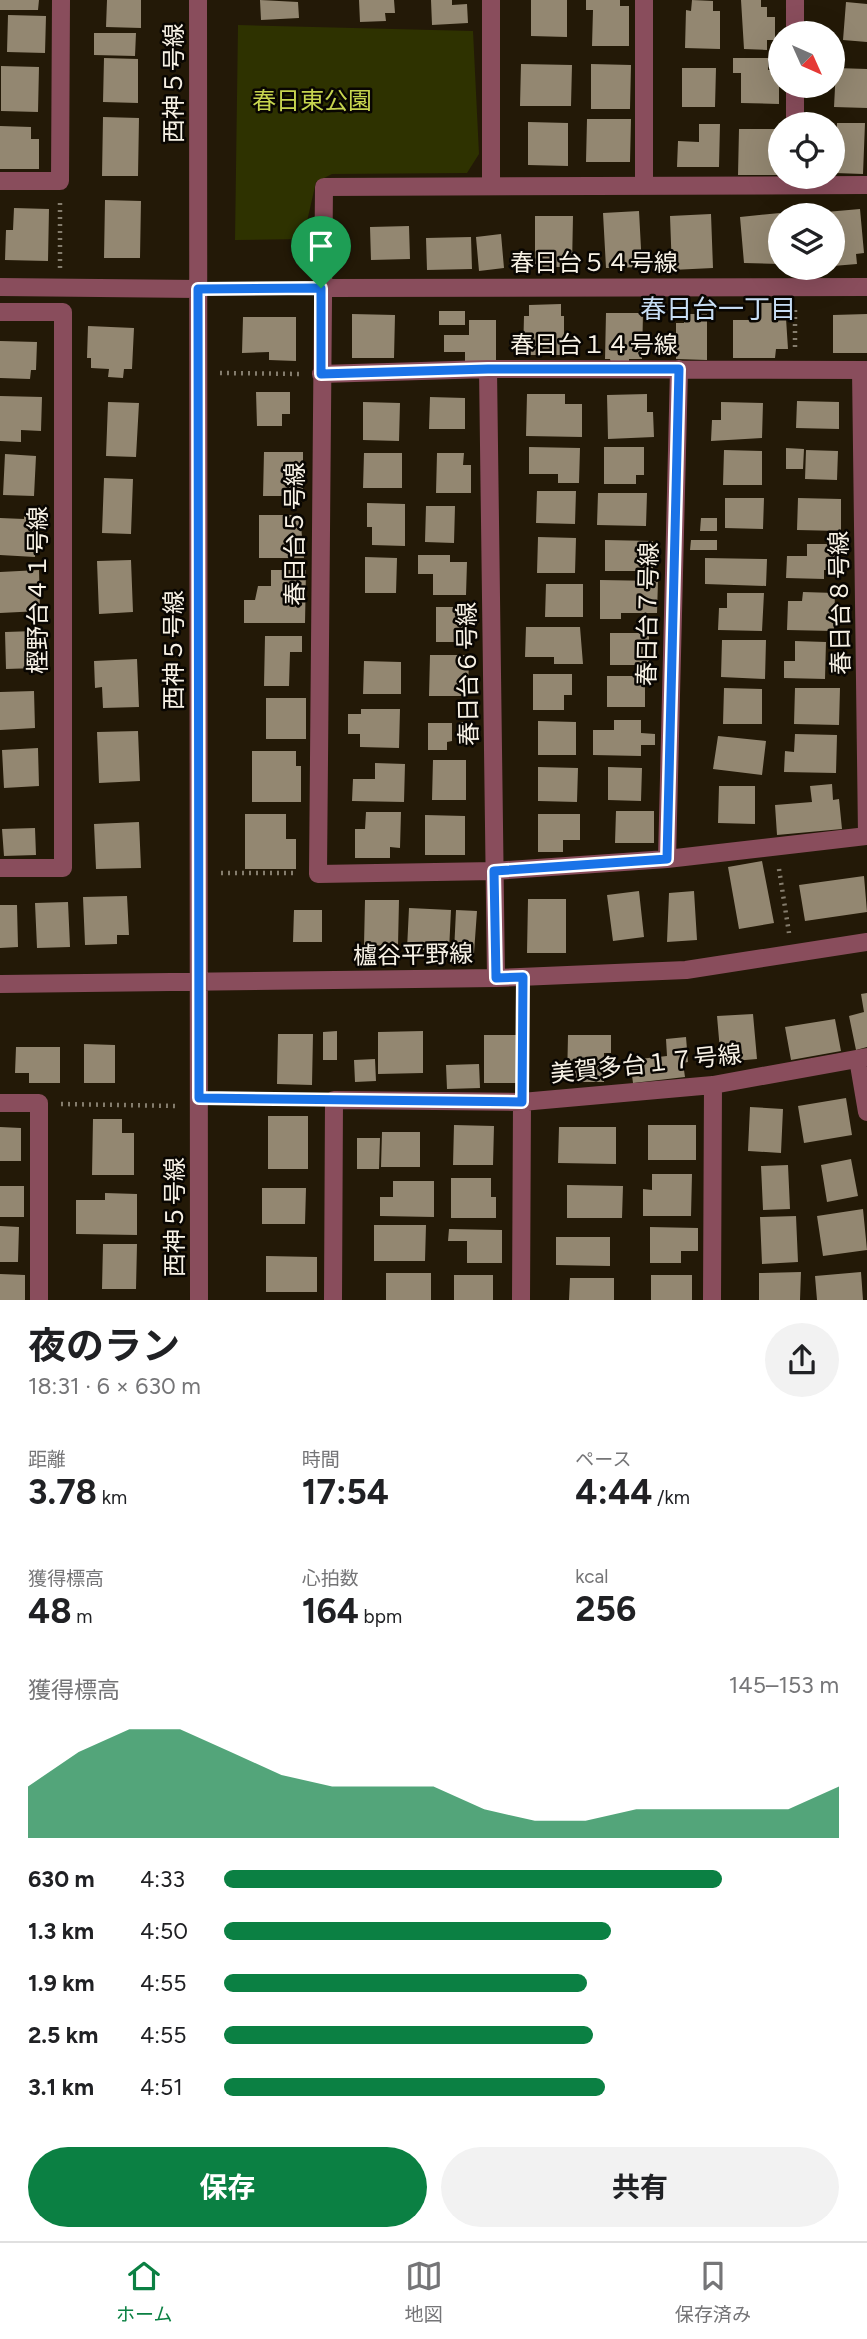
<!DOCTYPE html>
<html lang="ja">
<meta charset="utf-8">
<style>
body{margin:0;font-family:Figtree,"Noto Sans JP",sans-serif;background:#f2f2f2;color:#202124;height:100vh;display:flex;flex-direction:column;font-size:26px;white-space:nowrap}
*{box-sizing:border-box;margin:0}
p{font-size:23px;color:#757577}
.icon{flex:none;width:38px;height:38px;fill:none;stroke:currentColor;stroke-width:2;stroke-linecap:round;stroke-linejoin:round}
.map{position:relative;height:1300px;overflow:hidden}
.side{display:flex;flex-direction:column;background:#fff;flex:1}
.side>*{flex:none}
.needle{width:46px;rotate:135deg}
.buttons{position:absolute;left:768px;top:21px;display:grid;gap:14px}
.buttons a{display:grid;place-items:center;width:77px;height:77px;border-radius:50%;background:#fff;box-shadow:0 7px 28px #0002;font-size:35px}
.pin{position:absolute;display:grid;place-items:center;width:60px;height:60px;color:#fff;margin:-72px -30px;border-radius:50% 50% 50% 0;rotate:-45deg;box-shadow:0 0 7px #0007}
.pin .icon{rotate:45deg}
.round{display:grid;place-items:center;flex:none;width:74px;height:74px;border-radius:37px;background:#f2f2f2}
.headline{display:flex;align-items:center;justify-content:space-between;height:119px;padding:0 28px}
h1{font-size:38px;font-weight:700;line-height:52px}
.stats{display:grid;grid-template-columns:repeat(3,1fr);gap:10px;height:119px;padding:7px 28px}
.stats div{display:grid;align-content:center}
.stats b{font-size:35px;font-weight:700}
.stats small{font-size:19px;font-weight:400}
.stats p{font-size:19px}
.chart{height:196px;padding:14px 28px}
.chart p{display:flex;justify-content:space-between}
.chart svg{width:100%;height:126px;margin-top:7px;fill:#0b8043;opacity:.7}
.primary-button{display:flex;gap:14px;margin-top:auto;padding:14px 28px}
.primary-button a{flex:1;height:80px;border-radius:42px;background:#0b8043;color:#fff;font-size:28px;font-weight:700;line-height:80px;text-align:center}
.primary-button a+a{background:#f2f2f2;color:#202124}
ul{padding:0 28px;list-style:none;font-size:23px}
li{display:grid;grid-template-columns:112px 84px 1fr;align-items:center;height:52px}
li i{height:18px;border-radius:9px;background:#0b8043}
.tabs{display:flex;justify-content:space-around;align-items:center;height:98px;border-top:2px solid #e0e0e0;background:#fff;font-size:19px;color:#757577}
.tabs a{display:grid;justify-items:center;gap:4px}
.tabs .active{color:#0b8043}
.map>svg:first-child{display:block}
.green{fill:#2e3200}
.building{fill:#938771}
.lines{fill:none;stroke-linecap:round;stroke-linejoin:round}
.path{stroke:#857d6d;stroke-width:4.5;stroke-dasharray:2 5;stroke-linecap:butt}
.minor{stroke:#894d5c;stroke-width:18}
.route-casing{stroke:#fff;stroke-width:14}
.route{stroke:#1a73e8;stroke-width:9}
.labels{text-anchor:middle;stroke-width:5;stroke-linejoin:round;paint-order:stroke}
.street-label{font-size:24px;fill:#f7f1e5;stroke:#090602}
.park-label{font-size:24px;fill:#c7d54f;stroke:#090602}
.neighbourhood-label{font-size:26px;fill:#c8def5;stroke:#090602}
</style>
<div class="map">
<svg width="867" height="1300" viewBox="0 0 867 1300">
<rect width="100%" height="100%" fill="#231907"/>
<!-- green -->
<path class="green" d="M238 25 473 31 479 154 467 173 332 174 316 182 303 239 235 240Z"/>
<!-- building -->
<path class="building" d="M0 0H39L38 10H0Z
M107 0H141V28L106 27Z
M260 0 298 2 299 18 261 20Z
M359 0H394L395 13H385L386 21 360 22Z
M431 0H452V5L467 4 468 23 432 25Z
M531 0H567V37L531 36Z
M586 0H620V6H629V46H592L593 10H586Z
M692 0 713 1V11H720V49L685 48 686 10 691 11Z
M741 0H761V7H767V17H775V40H767V50L744 49Z
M846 2 867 4V42L843 40Z
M8 15 46 16 45 53 7 52Z
M94 33H136L135 56 94 55Z
M104 58 138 59V103L103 102Z
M733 58H768V70H779V104L741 103V73H733Z
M521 64 572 65 571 106H520Z
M591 64 631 65 630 109H591Z
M1 66 39 67 38 112 1 111Z
M682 68H716L715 107H682Z
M836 68 867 69V108L834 107Z
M103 117 139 118 138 176H102Z
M587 119H631L630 162H586Z
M528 122 568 123V166L528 165Z
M837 123H865L863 174 835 173Z
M699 124H720L719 167H677L678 141 699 142Z
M0 126 31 127V139H39V169H0Z
M739 129H779L778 175H738Z
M105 200 141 201 140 258H104Z
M14 208 49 209 48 261 5 260 6 230H13Z
M860 209 864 253 856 254 857 264 833 266V215H826V212Z
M639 211 642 267 606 268 603 213Z
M780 213V264L744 263 740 217Z
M711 214 713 268 672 270 670 216Z
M535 216H573L572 267H535Z
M409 226 410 259 371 260 370 227Z
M501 234 504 268 479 271 476 237Z
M471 237 472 269 427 270 426 238Z
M760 303H785L788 349H776L775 358H733V320H759Z
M561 304V316H564V355H523L524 316H529V305Z
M439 311H465V325H439Z
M606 313H643L642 359H629V363H611L610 359H605Z
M352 314 395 315 394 358H352Z
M685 314H707V360L676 359V323H684Z
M867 314V353H833V315Z
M243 317H296V361L269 360V352L242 353Z
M469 320H496V364H465V352H444V335H469Z
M88 326 134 328 132 369H124L123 378 108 377 109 369 91 368V358H87Z
M0 341 37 342 36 370H31L30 379 0 378Z
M256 392H290V414H282V426H257Z
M527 394H565V404H582V437L526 436Z
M647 394V412H653L654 437 608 439 607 395Z
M0 396 42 397 41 431 21 430V442L0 441Z
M430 397 465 398V429H429Z
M797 401 839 402V429L796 428Z
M108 402 139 403 136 457 106 456Z
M363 402 400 403 399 441 363 440Z
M721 402 763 403 762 438 711 441 712 420H721Z
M529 447 580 448 579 483H558V474H529Z
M604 447H644V475H636V484H604Z
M786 448 804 449 803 469H786Z
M724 450 762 451V485H723Z
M806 450 838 451 837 480 805 479Z
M264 452H303V496H263Z
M364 453H402V488H363Z
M437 453H464L463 465H471V493H436Z
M5 454 36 456 34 496 3 495Z
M104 478 133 479 131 534 102 533Z
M537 491H576L575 524 536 523Z
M598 493H647L646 526 597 525Z
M725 498H764L763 529 725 528Z
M798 498 841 499V531L797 530Z
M367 503 405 504V546L372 545V527H367Z
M426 506H455L454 543 425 542Z
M24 514H37L35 557 0 555V518L24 519Z
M259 515H300L304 558H259Z
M701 518H717V531H700Z
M538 537 576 538 575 573H537Z
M605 540 653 541V571H605Z
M691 540H717V550H690Z
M807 544H840V570H824V579L786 578 787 556H807Z
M418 555H450V562H467L466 595H433V574H418Z
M365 557 397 558 396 593H365Z
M705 558 767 559 766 586 705 584Z
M131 560 133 612 99 614 97 561Z
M39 570 40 611 0 613V572Z
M271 570H306L305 623H244V600H255L258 586H271Z
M600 580 658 581 657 613H621V619H600Z
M546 584H583V617H545Z
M803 592 835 593 834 631 787 630 788 601H802Z
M727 593H764L762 631 718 630 719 608H727Z
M436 607H468V642H436Z
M526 627H580L583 664H554V657H525Z
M35 631 37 668 6 669 5 632Z
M610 633H649V665H610Z
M265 636H302V652H290L289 686H264Z
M722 640H766L765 679 721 677Z
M795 641 826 642 825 679 784 678V661H795Z
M430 655H469L468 696H429Z
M137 659 139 707 103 708 102 687 95 688 94 661Z
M364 661 401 662V694H363Z
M533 674H572V695H564V710H533Z
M607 676H645V707H607Z
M724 688 762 689V724H723Z
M795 688H840L839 725 794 724Z
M34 691 35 728 0 730V692Z
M266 698H306V739H266Z
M361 709H400L399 748 360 747V734H348V714H361Z
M614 720H641V733L655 734V745H641V756L593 755V730H614Z
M538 721 576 722V755H538Z
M460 722H470V739H459Z
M428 723H452V741L447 742V750H428Z
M138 731 140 781 99 783 97 732Z
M795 734 837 735 836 773 784 772 785 751 794 752Z
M718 736 766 741 762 775 713 769Z
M38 748 39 786 4 788 2 750Z
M252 751H296V766H301V802H252Z
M433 760H466V800H432Z
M375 763 405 764 404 802 352 801 353 779H375Z
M538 767 578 768 577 802 538 801Z
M608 767 642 768 641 801 608 800Z
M832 784 833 800 839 799 842 829 777 835 775 805 812 802 810 786Z
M719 786H755V824L718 823Z
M616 811H654V843H615Z
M366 812H401L400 848 390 847V858H355V829H365Z
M245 814H286V839H296V869H245Z
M538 814H580V840H563V852H538Z
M425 815 465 816V855H425Z
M139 822 141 868 96 869 94 824Z
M35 828 36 855 4 856 2 829Z
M762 861 774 923 739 929 728 867Z
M864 876 867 912 805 921 799 885Z
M639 891 644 937 613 941 607 895Z
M694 891 697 940 667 942 669 893Z
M127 896 129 935H117V944L85 945 83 897Z
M528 899H566V953H527Z
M365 900H399L398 946 364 945Z
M68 902 70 947 37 948 35 903Z
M0 905H17L18 947 0 948Z
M409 908 451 910 449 951 407 949Z
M294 910H322V942H293Z
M456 910 477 911 474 953 454 952Z
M867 993V1047L856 1050 849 1016 864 1012 861 994Z
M753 1014 757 1059 721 1062 717 1016Z
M835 1019 841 1051 791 1060 785 1027Z
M337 1031V1060H323V1032Z
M423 1031V1073L378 1074V1032Z
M278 1034H313L312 1085 277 1084Z
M484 1035H517V1083H484Z
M568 1035H611V1053H604V1082H567Z
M686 1037 688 1062 683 1063 685 1077 633 1083 630 1060 667 1056 666 1039Z
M84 1044 115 1045V1083H84Z
M16 1047H60V1083H29V1073H15Z
M375 1059 376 1081 355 1082 354 1060Z
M479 1064 480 1088 447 1089 446 1065Z
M846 1098 852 1135 804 1143 798 1106Z
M750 1107 783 1109 781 1153 748 1151Z
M268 1116H308V1169H268Z
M93 1119H122V1133H134V1175H92Z
M454 1125 494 1126 493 1165H453Z
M648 1125H696V1160H648Z
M0 1127 21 1128V1161H0Z
M559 1127H616V1164L558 1163Z
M382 1132H420V1167H381Z
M357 1138H380L379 1169H357Z
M851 1159 858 1196 827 1202 821 1165Z
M788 1165 790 1209 763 1210 761 1166Z
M652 1174H692L691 1216H643V1189L652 1190Z
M451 1178H491V1197H496V1218H451Z
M393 1181H434V1217L380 1216V1197H393Z
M567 1185 623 1186 622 1218H567Z
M0 1186H24V1217H0Z
M262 1188H306L305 1224H262Z
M105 1193 137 1194V1235L76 1234V1200H105Z
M863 1209 867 1250 823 1256 817 1216Z
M796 1216 798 1262 762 1264 760 1217Z
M374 1225H426L425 1261H374Z
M0 1226 19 1227 18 1262H0Z
M650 1227 698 1228V1251H681V1263H650Z
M449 1229 502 1230V1263H467V1241H448Z
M556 1237H610V1266L556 1265Z
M103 1244H137L136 1289H102Z
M266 1256 317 1257V1292H266Z
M801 1272 800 1300H759V1273Z
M861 1272 863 1300H817L815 1276Z
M386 1273H431V1300H386Z
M0 1274 25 1275V1300H0Z
M454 1275H493V1300H454Z
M651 1275H692V1300H651Z
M570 1278H614V1300H569Z"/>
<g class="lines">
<!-- path -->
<path class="path" d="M60 203V268
M795 205V215
M221 289 300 288
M795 347V307
M220 373 302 374
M779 869 789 933
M221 873H297
M522 1080 523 997
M219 1099 312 1100
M61 1104 178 1106"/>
<!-- minor -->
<path class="minor" d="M198 0 199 1300
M795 0V33
M795 86V124
M0 181H60L61 0
M867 185 324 187 318 874 494 871 667 859 867 836
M491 186V0
M644 186V0
M0 287 198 289
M321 288 867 287
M0 312H63V868H0
M488 369 496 978
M861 370 867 836
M321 374 488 369 867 370
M667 859 679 369
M0 984 496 978 686 970 867 942
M858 1059 867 1112
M0 1103H39V1300
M333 1300 334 1100 522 1102 713 1085 867 1057
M521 1300 522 1102
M712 1300 713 1085"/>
</g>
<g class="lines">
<!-- route casing -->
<g class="route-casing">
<path id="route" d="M321 288V374L488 369H679L667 859 494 871 496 978 523 977 522 1102 199 1098 198 289Z"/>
</g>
<!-- route -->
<use href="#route" class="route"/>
</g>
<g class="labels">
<!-- street labels -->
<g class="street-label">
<text transform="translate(174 83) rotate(-90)" y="8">西神５号線</text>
<text x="594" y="271">春日台５４号線</text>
<text x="594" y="353">春日台１４号線</text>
<text transform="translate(295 534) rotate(-90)" y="8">春日台５号線</text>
<text transform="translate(38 590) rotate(-90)" y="8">樫野台４１号線</text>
<text transform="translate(840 603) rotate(-91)" y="8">春日台８号線</text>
<text transform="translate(648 614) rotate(-89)" y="8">春日台７号線</text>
<text transform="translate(174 650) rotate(-90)" y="8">西神５号線</text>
<text transform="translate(468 674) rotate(-91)" y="8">春日台６号線</text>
<text transform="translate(413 955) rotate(-1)" y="8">櫨谷平野線</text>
<text transform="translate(646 1064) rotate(-6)" y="8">美賀多台１７号線</text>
<text transform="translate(175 1217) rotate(-90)" y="8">西神５号線</text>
</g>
<!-- park labels -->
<g class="park-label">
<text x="312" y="109">春日東公園</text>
</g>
<!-- neighbourhood labels -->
<g class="neighbourhood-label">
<text x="718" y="318">春日台一丁目</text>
</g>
</g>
</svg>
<div class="buttons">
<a><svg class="needle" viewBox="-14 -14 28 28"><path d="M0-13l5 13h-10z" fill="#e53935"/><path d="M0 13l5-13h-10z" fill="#757577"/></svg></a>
<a><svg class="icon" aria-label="locate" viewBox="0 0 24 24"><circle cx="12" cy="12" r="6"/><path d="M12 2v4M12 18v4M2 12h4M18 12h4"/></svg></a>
<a><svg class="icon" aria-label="layers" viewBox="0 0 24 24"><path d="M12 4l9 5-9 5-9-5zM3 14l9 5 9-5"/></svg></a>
</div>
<div class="pin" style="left:321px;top:288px;background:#1e9e55"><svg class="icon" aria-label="arrive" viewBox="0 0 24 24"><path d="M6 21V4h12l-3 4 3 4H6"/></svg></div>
</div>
<section class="side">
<div class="headline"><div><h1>夜のラン</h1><p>18:31 · 6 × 630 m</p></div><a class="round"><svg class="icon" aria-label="share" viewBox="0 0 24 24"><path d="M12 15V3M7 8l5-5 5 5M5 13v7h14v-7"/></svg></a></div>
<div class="stats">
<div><p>距離</p><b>3.78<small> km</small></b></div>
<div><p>時間</p><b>17:54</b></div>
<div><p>ペース</p><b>4:44<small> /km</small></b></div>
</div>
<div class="stats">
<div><p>獲得標高</p><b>48<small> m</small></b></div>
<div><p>心拍数</p><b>164<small> bpm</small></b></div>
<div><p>kcal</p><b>256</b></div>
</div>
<div class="chart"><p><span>獲得標高</span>145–153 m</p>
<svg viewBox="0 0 160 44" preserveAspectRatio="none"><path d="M0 44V26L10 14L20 6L30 6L40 14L50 22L60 26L70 26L80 26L90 34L100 38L110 38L120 34L130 34L140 34L150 34L160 26V44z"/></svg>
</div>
<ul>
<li><b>630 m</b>4:33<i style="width:81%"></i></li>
<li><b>1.3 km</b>4:50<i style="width:63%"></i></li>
<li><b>1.9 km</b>4:55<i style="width:59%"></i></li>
<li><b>2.5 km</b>4:55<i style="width:60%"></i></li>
<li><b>3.1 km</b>4:51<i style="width:62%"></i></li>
</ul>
<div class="primary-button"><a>保存</a><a>共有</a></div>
</section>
<nav class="tabs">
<a class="active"><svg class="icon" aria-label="home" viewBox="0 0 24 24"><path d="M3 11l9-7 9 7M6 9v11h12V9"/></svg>ホーム</a>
<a><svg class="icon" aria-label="map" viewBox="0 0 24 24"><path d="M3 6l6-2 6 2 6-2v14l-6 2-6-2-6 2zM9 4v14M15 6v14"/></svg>地図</a>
<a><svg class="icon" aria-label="saved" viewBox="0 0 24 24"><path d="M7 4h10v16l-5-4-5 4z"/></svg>保存済み</a>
</nav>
